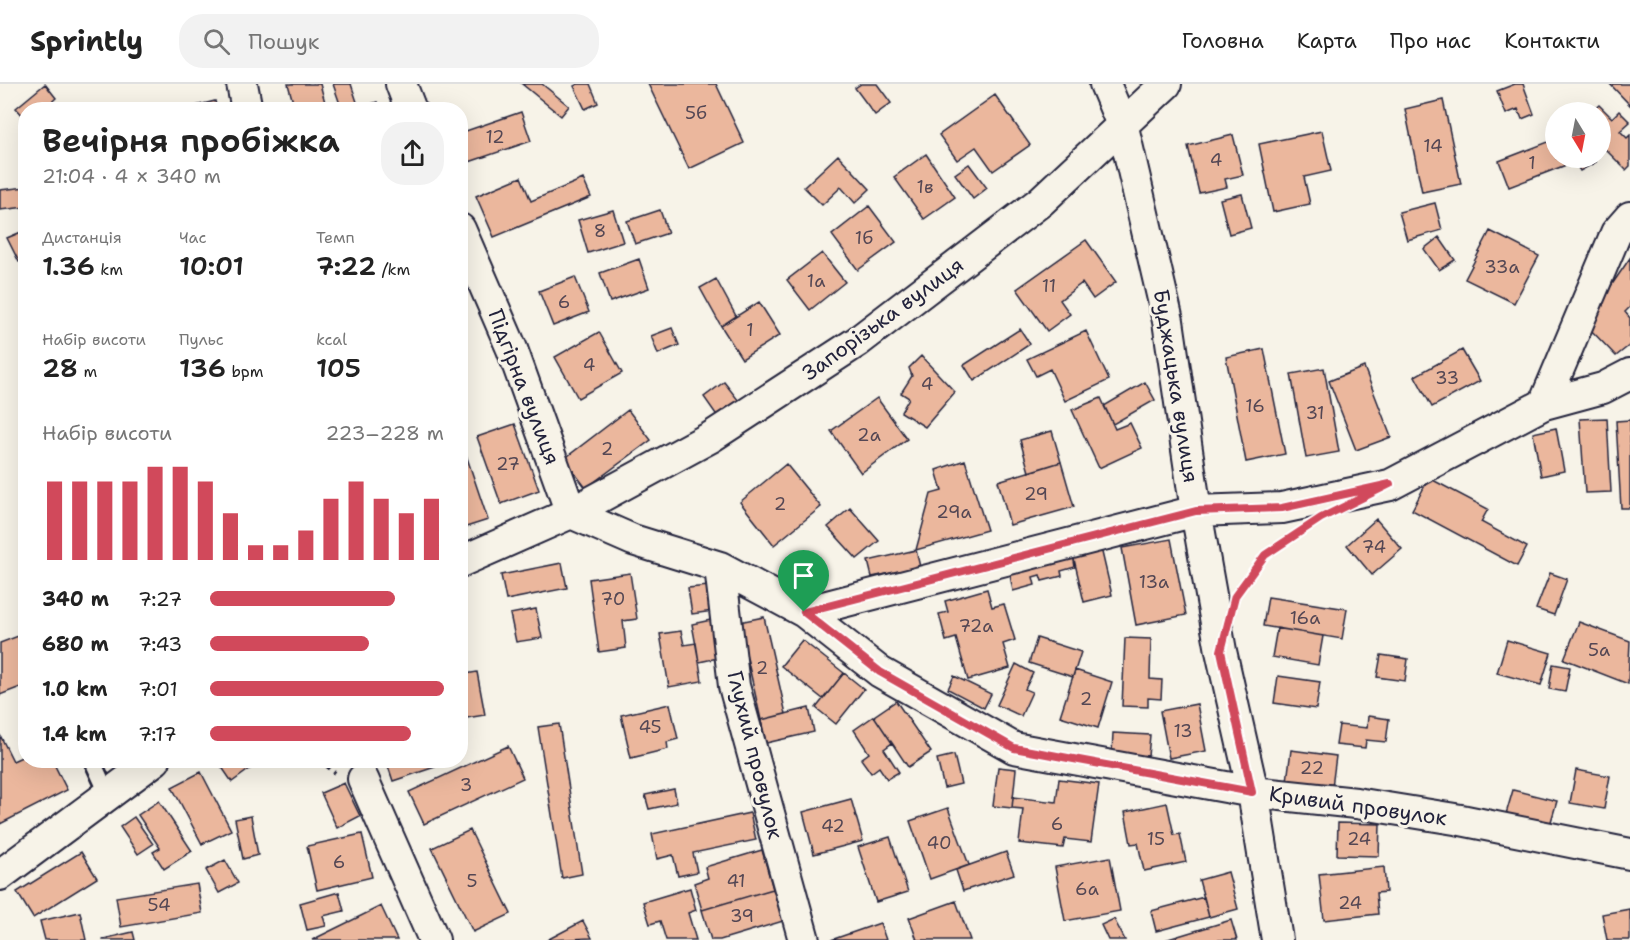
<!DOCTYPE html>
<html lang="uk">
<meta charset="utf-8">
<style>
body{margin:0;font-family:"Shantell Sans",sans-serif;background:#f2f2f2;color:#222;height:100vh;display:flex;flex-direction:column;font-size:22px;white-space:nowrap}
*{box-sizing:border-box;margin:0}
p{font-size:20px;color:#767676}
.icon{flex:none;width:33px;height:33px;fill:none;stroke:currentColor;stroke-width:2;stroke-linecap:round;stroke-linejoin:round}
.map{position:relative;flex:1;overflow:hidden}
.sheet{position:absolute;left:18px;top:18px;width:450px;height:666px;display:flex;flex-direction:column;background:#fff;border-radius:24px;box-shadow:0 6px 24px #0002}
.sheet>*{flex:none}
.needle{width:39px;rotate:170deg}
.fabs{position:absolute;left:1545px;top:18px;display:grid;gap:12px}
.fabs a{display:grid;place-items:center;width:66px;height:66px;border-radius:50%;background:#fff;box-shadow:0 6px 24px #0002;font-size:30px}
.pin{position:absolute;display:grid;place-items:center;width:51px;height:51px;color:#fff;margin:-62px -26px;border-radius:50% 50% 50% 0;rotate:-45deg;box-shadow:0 0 6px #0007}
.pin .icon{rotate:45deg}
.round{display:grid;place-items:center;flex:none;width:63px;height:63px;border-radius:24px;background:#f2f2f2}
.summary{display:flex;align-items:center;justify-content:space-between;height:102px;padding:0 24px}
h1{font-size:33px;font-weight:600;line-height:45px}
.stats{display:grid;grid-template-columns:repeat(3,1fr);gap:9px;height:102px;padding:6px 24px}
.stats div{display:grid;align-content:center}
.stats b{font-size:26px;font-weight:600}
.stats small{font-size:16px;font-weight:400}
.stats p{font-size:16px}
.chart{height:168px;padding:12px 24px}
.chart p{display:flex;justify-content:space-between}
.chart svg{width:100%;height:108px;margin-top:6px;stroke:#d1495b;stroke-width:6}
ul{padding:0 24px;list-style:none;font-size:20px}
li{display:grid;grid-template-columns:96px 72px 1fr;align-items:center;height:45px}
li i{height:15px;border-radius:8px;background:#d1495b}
header{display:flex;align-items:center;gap:36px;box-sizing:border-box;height:84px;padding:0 30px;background:#fff;border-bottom:2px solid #e0e0e0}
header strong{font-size:28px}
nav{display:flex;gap:33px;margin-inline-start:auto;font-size:21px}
.search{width:420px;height:54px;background:#f2f2f2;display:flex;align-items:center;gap:15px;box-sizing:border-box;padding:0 21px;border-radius:24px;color:#767676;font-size:22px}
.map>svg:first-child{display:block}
.building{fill:#ebb79d;stroke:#22223b;stroke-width:1.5}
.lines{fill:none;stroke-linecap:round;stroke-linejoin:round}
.service-casing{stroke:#22223b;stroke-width:20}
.minor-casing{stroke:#22223b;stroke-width:34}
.path{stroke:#22223b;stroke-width:4;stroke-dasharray:4.5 4.5;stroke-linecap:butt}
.service{stroke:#f7f3e8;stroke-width:15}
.minor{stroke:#f7f3e8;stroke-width:30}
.route-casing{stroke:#fff;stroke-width:12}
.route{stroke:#d1495b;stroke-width:8}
.labels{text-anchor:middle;stroke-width:6;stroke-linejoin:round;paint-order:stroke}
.number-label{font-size:18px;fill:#544754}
.street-label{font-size:21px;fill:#22223b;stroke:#f7f3e8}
</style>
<header>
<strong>Sprintly</strong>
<div class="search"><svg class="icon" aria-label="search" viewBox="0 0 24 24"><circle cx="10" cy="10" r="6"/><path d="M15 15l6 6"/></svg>Пошук</div>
<nav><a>Головна</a><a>Карта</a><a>Про нас</a><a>Контакти</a></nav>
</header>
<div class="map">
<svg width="1630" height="856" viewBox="0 0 1630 856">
<rect width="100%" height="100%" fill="#f7f3e8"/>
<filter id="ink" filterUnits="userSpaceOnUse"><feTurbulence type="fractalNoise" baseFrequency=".0167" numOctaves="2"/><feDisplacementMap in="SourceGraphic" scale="12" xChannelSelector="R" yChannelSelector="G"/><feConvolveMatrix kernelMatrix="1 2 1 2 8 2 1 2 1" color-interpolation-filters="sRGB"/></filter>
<g filter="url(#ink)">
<!-- building -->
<path class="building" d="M45 0 56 14 43 26H26V35L16 24Z
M288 0H320L326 22 295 26Z
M333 0H351L359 24 334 26 341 23Z
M522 0H542L569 22 561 32Z
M578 0H590L598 19 585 25 574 2Z
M648 0H716L744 59 689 85Z
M861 0H877L891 19 875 31 855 4Z
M1515 0H1523L1534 30 1522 35 1518 25 1506 30 1497 7Z
M1610 0H1630V21Z
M995 11 1030 61 993 87 976 63 957 76 939 51Z
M1443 16 1461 100 1422 108 1405 25Z
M215 17 217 26H180Z
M377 18 379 26H355L359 24Z
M1599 21 1612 34 1619 27 1630 38 1620 47 1627 54 1630 51V82L1626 86 1600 60V28H1591Z
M521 28 531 57 466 79 460 63V49Z
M1322 47 1331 87 1304 93 1310 120 1273 128 1259 60Z
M1233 51 1243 91 1225 95 1227 103 1199 109 1188 62Z
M1556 55V74H1563L1566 81 1509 103 1499 77Z
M926 70 955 113 924 135 894 93Z
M838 71 870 105 855 119 841 103 822 121 804 103Z
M1572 74H1593L1596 78 1580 87Z
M969 80 987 104 973 115 955 90Z
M521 93 531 117 583 95 591 113 494 153 476 112Z
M26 103V123L0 126V106Z
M1242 110 1251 144 1229 150 1220 115Z
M1435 119 1442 146 1407 156 1399 128Z
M869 122 896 158 858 186 832 151Z
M613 126 623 158 588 169 578 136Z
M660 126 668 149 635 160 627 137Z
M26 146V175L19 178 7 154Z
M1490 147 1539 172 1514 219 1465 195Z
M1439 153 1455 176 1439 186 1424 165Z
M1086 156 1116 198 1093 215 1082 199 1060 216 1070 230 1047 247 1017 205Z
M822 169 845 198 810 226 787 196Z
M1630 174V223L1625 228 1630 234V261L1616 272 1585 240Z
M639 175 649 204 610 218 600 189Z
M575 193 589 228 553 242 539 207Z
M716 195 736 232 721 242 700 204Z
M759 218 780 251 742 275 721 242Z
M672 244 679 261 658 270 651 252Z
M1020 245 1030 260 974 297 964 281Z
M1086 247 1109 296 1065 317 1050 285 1036 292 1027 275Z
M599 248 622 289 578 314 555 273Z
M1264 265 1285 370 1246 378 1226 273Z
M1462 266 1480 297 1432 323 1415 292Z
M921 272 955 308 925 343 901 328 909 314 901 309 912 292 909 284Z
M1364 283 1391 353 1356 366 1329 297Z
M1324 284 1339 368 1306 374 1291 290Z
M724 298 739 317 718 333 704 313Z
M1145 298 1155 316 1113 340 1104 322Z
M877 314 907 355 861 389 831 347Z
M1101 314 1115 345 1130 339 1142 364 1099 384 1072 326Z
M628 326 651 356 586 404 564 375Z
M1607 334 1611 408 1585 409 1580 335Z
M1630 336V424H1621L1616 337Z
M515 340 539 406 501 420 477 353Z
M1556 344 1564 387 1541 392 1533 349Z
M1052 347 1061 378 1029 388 1020 356Z
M460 353 488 436 460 445Z
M965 376 987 446 916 466 931 410 942 407 936 386Z
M1061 378 1074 423 1010 441 998 397Z
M786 380 821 423 774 461 740 418Z
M1429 394 1488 425 1481 438 1527 463 1517 482 1412 426Z
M850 424 879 457 857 475 828 443Z
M1376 435 1402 465 1372 491 1347 461Z
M1171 455 1186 531 1136 541 1122 464Z
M1101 464 1112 511 1084 518 1073 471Z
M916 466 920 483 872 493 868 477Z
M1073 471 1075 483 1061 487 1062 492 1042 497 1040 491 1033 493 1035 501 1013 507 1009 486Z
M562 479 567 504 506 516 501 491Z
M630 489 637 535 623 537 626 564 599 568 589 495Z
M1550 489 1567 495 1554 531 1536 525Z
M709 502 713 527 692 530 688 504Z
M987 505 992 523 1004 520 1015 556 1003 560 1010 584 968 596 956 554 946 557 939 530 948 528 945 517Z
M1268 513 1347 525 1342 555 1263 542Z
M536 525 542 554 516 558 510 530Z
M764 533 786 630 761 636 739 538Z
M711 536 718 574 699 578 692 540Z
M1579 538 1630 557 1628 600 1564 575Z
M1277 544 1323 552 1318 581 1272 573Z
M681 547 684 561 696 559 702 597 669 603 660 550Z
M26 549V609L23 602 0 611V559Z
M1037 554 1081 568 1073 593 1029 579Z
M1125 554 1151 555 1150 595 1162 596 1161 615 1148 614V623L1122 622Z
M802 556 844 589 823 615 781 582Z
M1507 556 1551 569 1541 601 1497 589Z
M1381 571 1408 575 1405 597 1377 593Z
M1016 580 1033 589 1025 605 1032 608 1021 632 997 621Z
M1553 580 1570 583 1565 608 1549 605Z
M1075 586 1112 598 1098 644 1060 632Z
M477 588 485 631 460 635V591Z
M844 589 864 605 836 640 816 624Z
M954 592 991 610 984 624 948 605Z
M1278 592 1320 598 1316 625 1274 619Z
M896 617 931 668 908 683 874 632Z
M670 620 678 655 667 658 668 665 631 674 621 631Z
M1197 620 1206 667 1169 674 1160 627Z
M809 624 814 648 766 659 761 636Z
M874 632 892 659 884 665 899 688 887 695 879 683 871 689 861 675 869 669 854 646Z
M1368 632 1389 635 1386 658 1366 656 1365 664 1336 661 1339 641 1367 644Z
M559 640 582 790 562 794 538 643Z
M1113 649 1150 651 1148 672 1112 670Z
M0 651 13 677 26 671V676H52L67 706 0 740Z
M508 662 523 694 424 740 409 708Z
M1291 666 1336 672 1332 703 1287 697Z
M954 671 961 700 944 704 937 675Z
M217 676H262L232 698Z
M386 676H433L435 683 393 697Z
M998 683 1016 685 1012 724 993 722Z
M1576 686 1610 692 1604 725 1570 719Z
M201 688 231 746 202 760 172 703Z
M1059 695 1099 700 1091 758 1065 755 1063 764 1019 759 1023 725 1012 724 1013 713 1056 718Z
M344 699 360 732 337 744 321 709Z
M674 705 677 719 649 725 645 711Z
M1513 706 1557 717 1550 741 1506 730Z
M851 715 863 757 814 770 803 728Z
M159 717 192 767 164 785 153 768 160 764 138 731Z
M1167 719 1174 751 1180 750 1186 778 1144 787 1138 759 1131 760 1125 728Z
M948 724 969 781 930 795 910 737Z
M750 729 756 756 693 769 697 788 678 792 673 771 657 775 652 750Z
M251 732 258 771 243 775 235 735Z
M134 733 153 760 138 770 120 743Z
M1338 739 1380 740 1379 772 1337 771Z
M470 746 511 830 473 848 432 764Z
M362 750 372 793 317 806 307 762Z
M890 753 908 808 876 818 858 763Z
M762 766 773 805 702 826 694 799 708 794 705 783Z
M81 768 97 794 33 834 17 808Z
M1006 768 1014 790 963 807 956 786Z
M1110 773 1120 827 1065 837 1055 783Z
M225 776 238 799 219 809 206 786Z
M1384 783 1386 808 1376 809 1378 830 1324 836 1319 790Z
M1228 788 1238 825 1209 833 1199 796Z
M197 800 202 829 121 843 116 813Z
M690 804 696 826 688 829 696 856H666L660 837 650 840 643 818Z
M773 805 783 837 720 856H711L702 826Z
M339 808 344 827 323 832 326 842 307 846 300 819Z
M1204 813 1209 833 1156 847 1151 827Z
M956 817 970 856H917L909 834Z
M381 822 397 856H312Z
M1630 825V856H1607L1602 830Z
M80 828 86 856H45L40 837Z
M1114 835 1125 856H1108L1101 841Z
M1231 836 1237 856H1165Z
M583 837 592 854 547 856Z
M880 839 886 856H831Z
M133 848 135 856H103V855Z"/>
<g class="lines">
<!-- service casing -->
<g class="service-casing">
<path id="service" d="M92 676 108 711"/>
</g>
<!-- minor casing -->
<g class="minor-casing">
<path id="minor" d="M242 0 247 26
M401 0 411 26
M1105 0 1123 43 1168 237 1196 427 1221 567 1253 708 1277 856
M460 145 512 265 571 429 711 353 857 258 1040 118 1166 0
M1544 320 1616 149 1630 133
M460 478 571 429 633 456 720 483 804 528 1196 427 1282 424 1390 401 1544 320 1603 304 1630 290
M720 483 734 602 804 856
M804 528 880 588 1014 664 1253 708 1356 719 1461 736 1630 770
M363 695 434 856
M0 791 155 676"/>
</g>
<!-- path -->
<path class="path" d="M1240 505 1265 471 1289 455
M320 676 335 689"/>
<!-- service -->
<use href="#service" class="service"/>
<!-- minor -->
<use href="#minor" class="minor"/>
</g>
</g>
<g class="lines" filter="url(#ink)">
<!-- route casing -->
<g class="route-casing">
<path id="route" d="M1390 400 1321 434 1265 471 1235 512 1221 567 1252 708 1014 664 880 588 804 528 1196 427 1282 424Z"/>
</g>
<!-- route -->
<use href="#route" class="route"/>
</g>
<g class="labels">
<!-- number labels -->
<g class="number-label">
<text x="696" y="35">5б</text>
<text x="495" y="59">12</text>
<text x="1433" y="68">14</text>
<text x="1216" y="82">4</text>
<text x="1532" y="85">1</text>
<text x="925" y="109">1в</text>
<text x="600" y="153">8</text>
<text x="864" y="160">1б</text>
<text x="1502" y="189">33а</text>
<text x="816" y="203">1а</text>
<text x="1049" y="208">11</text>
<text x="564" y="224">6</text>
<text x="750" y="252">1</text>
<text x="589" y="287">4</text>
<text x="1447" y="300">33</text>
<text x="927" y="306">4</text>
<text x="1255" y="328">16</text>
<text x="1315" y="335">31</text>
<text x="869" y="357">2а</text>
<text x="607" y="371">2</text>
<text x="508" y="386">27</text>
<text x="1036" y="416">29</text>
<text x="780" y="426">2</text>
<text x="954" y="434">29а</text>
<text x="1374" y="469">74</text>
<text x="1154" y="504">13а</text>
<text x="613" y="521">70</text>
<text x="1305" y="540">16а</text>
<text x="976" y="548">72а</text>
<text x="1599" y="572">5а</text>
<text x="762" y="590">2</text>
<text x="1086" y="621">2</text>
<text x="650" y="649">45</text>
<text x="1183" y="653">13</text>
<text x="1312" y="690">22</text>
<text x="466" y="707">3</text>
<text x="1057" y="746">6</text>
<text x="833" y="748">42</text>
<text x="1156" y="761">15</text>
<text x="1359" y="761">24</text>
<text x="939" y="765">40</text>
<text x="339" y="784">6</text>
<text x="472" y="803">5</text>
<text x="736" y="803">41</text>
<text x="1087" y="811">6а</text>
<text x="1350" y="825">24</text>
<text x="159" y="827">54</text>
<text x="742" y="838">39</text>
</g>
<!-- street labels -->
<g class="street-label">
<text transform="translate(883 235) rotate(-36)" y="7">Запорізька вулиця</text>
<text transform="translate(1176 302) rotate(81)" y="7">Буджацька вулиця</text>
<text transform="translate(524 303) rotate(69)" y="7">Підгірна вулиця</text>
<text transform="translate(755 671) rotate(76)" y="7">Глухий провулок</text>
<text transform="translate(1358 722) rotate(8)" y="7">Кривий провулок</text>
</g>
</g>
</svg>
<div class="fabs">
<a><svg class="needle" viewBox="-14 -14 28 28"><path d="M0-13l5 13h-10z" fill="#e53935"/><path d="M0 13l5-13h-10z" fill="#767676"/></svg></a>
</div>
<div class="pin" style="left:804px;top:528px;background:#1e9e55"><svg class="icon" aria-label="arrive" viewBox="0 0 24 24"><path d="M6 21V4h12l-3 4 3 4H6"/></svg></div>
<section class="sheet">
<div class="summary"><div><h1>Вечірня пробіжка</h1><p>21:04 · 4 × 340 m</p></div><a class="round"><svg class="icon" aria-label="share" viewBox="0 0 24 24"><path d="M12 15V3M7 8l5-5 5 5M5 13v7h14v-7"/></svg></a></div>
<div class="stats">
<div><p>Дистанція</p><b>1.36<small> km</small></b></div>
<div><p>Час</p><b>10:01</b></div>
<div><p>Темп</p><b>7:22<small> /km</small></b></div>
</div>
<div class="stats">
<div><p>Набір висоти</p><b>28<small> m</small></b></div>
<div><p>Пульс</p><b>136<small> bpm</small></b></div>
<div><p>kcal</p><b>105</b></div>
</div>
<div class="chart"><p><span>Набір висоти</span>223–228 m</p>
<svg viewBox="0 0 160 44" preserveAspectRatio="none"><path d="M5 44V12M15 44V12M25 44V12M35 44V12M45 44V6M55 44V6M65 44V12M75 44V25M85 44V38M95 44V38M105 44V32M115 44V19M125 44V12M135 44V19M145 44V25M155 44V19"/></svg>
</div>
<ul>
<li><b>340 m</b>7:27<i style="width:79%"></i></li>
<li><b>680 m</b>7:43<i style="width:68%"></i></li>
<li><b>1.0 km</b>7:01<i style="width:100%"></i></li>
<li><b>1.4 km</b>7:17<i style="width:86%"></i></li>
</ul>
</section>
</div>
